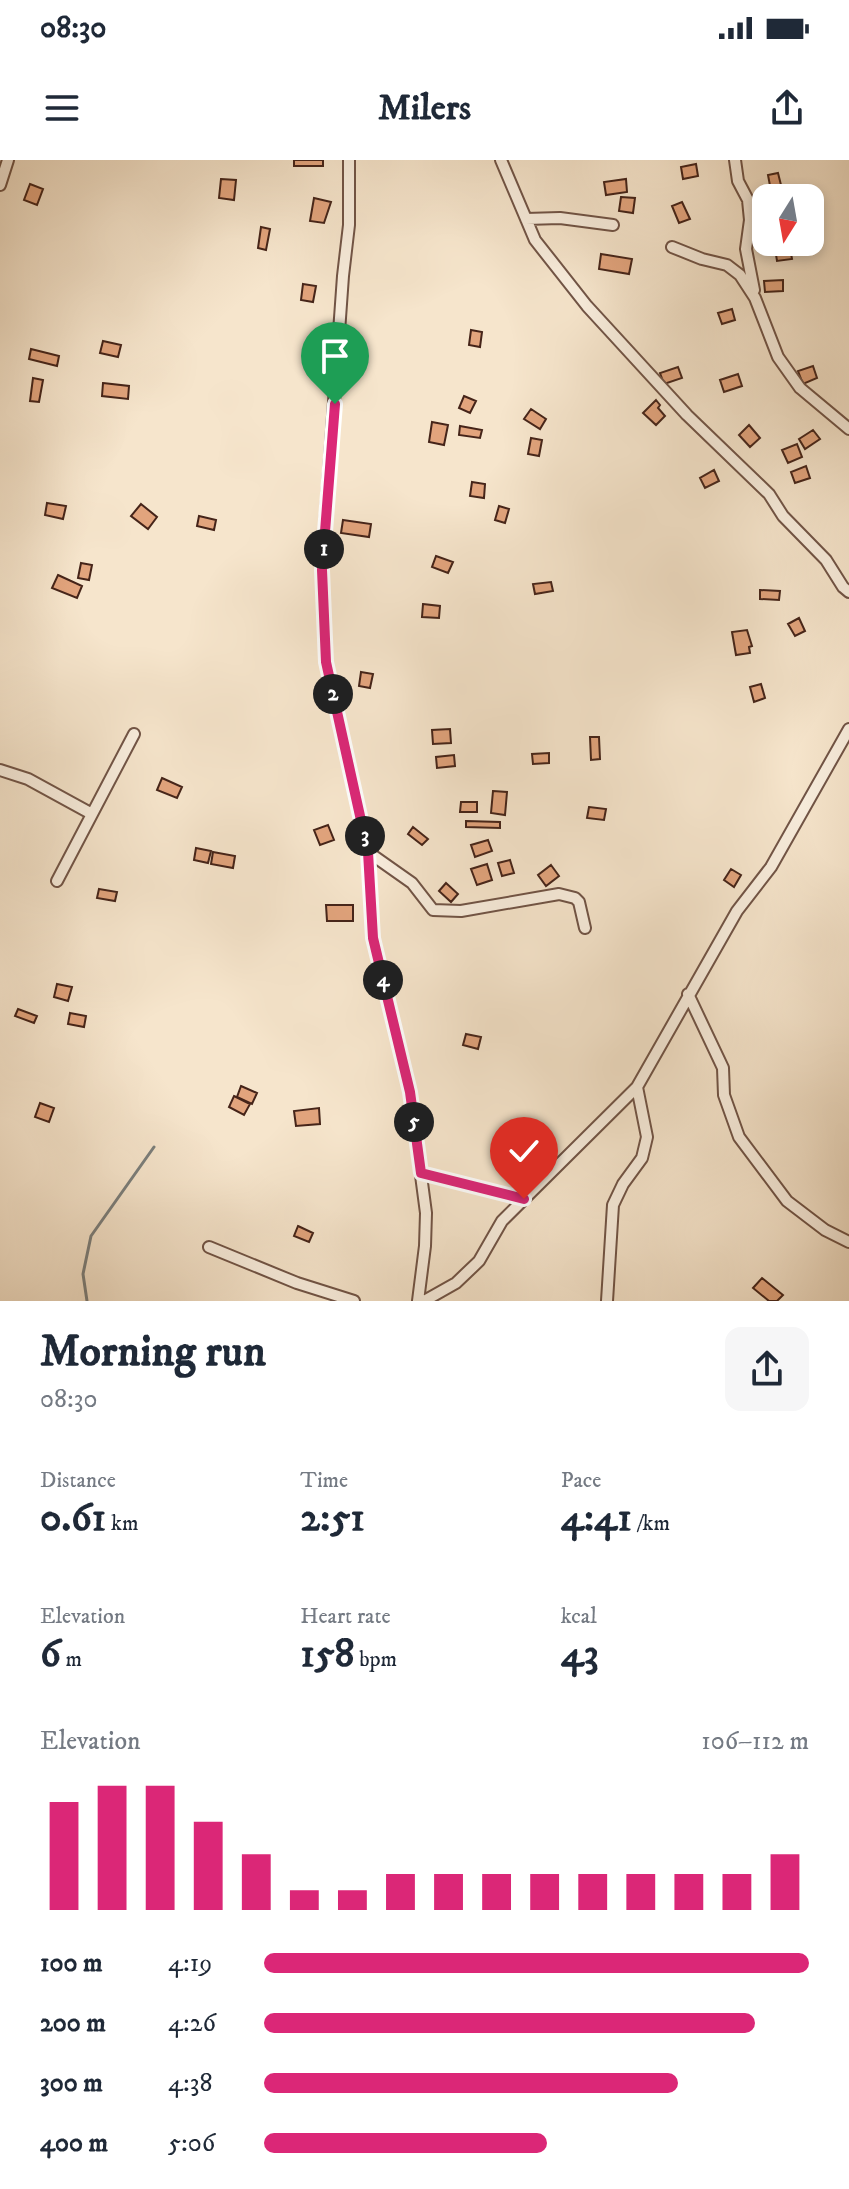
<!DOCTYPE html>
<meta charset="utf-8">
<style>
body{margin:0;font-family:"IM FELL DW Pica",serif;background:#f6f6f7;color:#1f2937;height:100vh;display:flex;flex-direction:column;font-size:30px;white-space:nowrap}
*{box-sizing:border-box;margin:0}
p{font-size:26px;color:#747a83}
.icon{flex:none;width:44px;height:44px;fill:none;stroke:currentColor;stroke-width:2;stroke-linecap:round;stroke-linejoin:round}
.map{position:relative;height:1141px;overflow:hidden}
.panel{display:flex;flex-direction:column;background:#fff;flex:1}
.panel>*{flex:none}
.needle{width:52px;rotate:191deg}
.fabs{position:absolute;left:752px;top:24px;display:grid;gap:16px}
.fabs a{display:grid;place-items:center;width:72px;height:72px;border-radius:16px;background:#fff;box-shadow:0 4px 12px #0003;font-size:40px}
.pin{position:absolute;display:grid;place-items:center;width:68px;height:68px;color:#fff;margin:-82px -34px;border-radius:50% 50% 50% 0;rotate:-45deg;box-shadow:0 0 8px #0007}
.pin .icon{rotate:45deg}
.km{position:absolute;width:40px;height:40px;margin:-20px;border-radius:50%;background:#222;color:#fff;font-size:22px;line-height:40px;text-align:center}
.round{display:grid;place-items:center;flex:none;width:84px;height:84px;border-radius:16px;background:#f6f6f7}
.overview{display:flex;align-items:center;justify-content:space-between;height:136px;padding:0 40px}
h1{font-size:44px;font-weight:800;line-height:60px}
.stats{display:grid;grid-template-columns:repeat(3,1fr);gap:12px;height:136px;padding:8px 40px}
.stats div{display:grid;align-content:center}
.stats b{font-size:40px;font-weight:800}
.stats small{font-size:22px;font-weight:400}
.stats p{font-size:22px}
.chart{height:224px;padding:16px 40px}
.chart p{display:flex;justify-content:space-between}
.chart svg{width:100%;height:144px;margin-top:8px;stroke:#db2777;stroke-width:6}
ul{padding:0 40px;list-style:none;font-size:26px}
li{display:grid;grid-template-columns:128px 96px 1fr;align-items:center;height:60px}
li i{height:20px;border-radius:10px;background:#db2777}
.status{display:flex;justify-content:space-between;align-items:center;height:56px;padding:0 40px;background:#fff;direction:ltr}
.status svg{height:22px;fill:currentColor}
header{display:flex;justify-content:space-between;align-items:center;height:104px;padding:0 40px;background:#fff;font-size:36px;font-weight:800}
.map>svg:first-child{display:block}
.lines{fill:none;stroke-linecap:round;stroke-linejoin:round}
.stream{stroke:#7c807d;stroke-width:3}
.building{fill:#e2a47d;stroke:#452419;stroke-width:2}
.minor-casing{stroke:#715446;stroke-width:14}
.minor{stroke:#f9eede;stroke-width:10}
.route-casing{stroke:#fff;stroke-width:16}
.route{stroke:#db2777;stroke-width:10}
</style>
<div class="status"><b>08:30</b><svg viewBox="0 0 49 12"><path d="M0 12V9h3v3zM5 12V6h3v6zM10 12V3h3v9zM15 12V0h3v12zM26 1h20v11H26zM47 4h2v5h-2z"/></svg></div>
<header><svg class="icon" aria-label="menu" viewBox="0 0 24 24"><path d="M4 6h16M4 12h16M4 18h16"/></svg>Milers<svg class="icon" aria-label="share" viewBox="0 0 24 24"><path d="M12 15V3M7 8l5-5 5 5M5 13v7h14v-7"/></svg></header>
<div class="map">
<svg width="849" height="1141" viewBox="0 0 849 1141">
<rect width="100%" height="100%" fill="#f6e5cc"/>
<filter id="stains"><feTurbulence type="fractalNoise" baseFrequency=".0025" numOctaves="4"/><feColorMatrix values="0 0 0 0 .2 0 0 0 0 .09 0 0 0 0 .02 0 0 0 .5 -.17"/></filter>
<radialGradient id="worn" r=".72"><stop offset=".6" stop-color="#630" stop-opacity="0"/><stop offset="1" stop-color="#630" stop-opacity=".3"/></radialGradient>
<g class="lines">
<!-- stream -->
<path class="stream" d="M87 1141 83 1114 91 1076 154 987"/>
</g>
<!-- building -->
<path class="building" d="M294 0H323V6H294Z
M696 4 698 16 683 19 681 7Z
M778 13 782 29 771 31 768 15Z
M221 19 236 20 234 40 219 38Z
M626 19 627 32 606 35 604 22Z
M30 24 43 29 37 45 24 40Z
M621 37 635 38 633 53 619 51Z
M314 38 331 42 324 63 310 61Z
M682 42 690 59 679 63 672 46Z
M261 67 270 69 266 90 258 88Z
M774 82H789L792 99 777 101Z
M601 94 632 99 629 114 599 109Z
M783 120V131L765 132 764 121Z
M303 124 316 126 313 142 301 140Z
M732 149 735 160 722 164 718 153Z
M471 170 482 172 480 187 469 185Z
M103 181 121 185 118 197 100 193Z
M31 189 59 196 57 206 29 199Z
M813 206 817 218 803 224 798 211Z
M678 207 682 218 664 224 660 213Z
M738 214 742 226 724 232 720 220Z
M33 218 43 220 39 242 30 241Z
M103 223 129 226 128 239 102 236Z
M464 236 476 241 470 253 459 248Z
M656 240 660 245 658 248 665 256 656 265 643 253Z
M531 249 546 259 540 269 524 259Z
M432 262 448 265 444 285 429 282Z
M749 265 760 278 750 287 739 275Z
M460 266 482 270 480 278 459 275Z
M813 270 820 279 805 289 799 279Z
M531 278 542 280 539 296 528 294Z
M797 284 802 297 788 303 782 290Z
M806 306 810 318 795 323 791 312Z
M714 310 719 321 705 328 700 318Z
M472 322 485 324 484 338 470 336Z
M47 343 66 346 63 359 45 355Z
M141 344 157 357 148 369 131 356Z
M499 346 509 349 505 363 495 360Z
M199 356 216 360 214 370 197 366Z
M343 360 371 364 369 377 341 373Z
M436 396 453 402 448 413 432 407Z
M81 403 92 405 89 420 78 418Z
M58 415 82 426 77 438 52 428Z
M551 422 553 431 535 434 533 424Z
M760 430 780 431 779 440 760 439Z
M423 444 440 446 439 458 422 457Z
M799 458 805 471 795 476 788 464Z
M747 470 752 486 749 487 750 493 736 495 732 472Z
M361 512 373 514 370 528 359 526Z
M761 524 765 538 754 542 750 527Z
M450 569 451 583 433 584 432 570Z
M590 577H599L600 599 591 600Z
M549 593V603L533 604 532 594Z
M454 595 455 606 437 608 436 597Z
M162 618 182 627 177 638 157 630Z
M493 631 507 632 505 655 491 653Z
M461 642H477V652H460Z
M589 647 606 649 604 660 587 658Z
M466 661 500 662V668L466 667Z
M328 665 334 680 320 685 314 670Z
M413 667 428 679 422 685 408 674Z
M488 680 492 691 475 697 471 685Z
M196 688 211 691 208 703 194 700Z
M213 692 235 696 233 708 211 704Z
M510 700 514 713 502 716 498 703Z
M487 704 492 720 477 725 471 709Z
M551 705 559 716 546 726 538 715Z
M731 709 741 715 734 727 724 720Z
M446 723 458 734 451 742 439 731Z
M99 729 117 732 115 741 97 738Z
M326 745H353V761H327Z
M57 824 72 827 68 841 54 837Z
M18 849 37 856 34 863 15 856Z
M70 853 86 856 84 867 68 864Z
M466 874 481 877 478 889 463 885Z
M241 926 257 933 252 944 237 937Z
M234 936 250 944 244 955 229 947Z
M40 943 54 948 49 962 35 957Z
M319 948 320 964 296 966 294 951Z
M298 1066 313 1073 309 1082 294 1076Z
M762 1118 783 1135 777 1141H769L753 1128Z"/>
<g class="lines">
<!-- minor casing -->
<g class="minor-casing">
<path id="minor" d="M349 0V65L343 116 322 410 326 502 368 692 373 778 410 932 426 1053 425 1086 418 1141
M501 0 535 80 587 146 687 255 769 334 783 356 826 400 843 427 849 432
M735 0 738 21 748 40 750 60 746 89 754 130
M0 25 8 0
M526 59 560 58 613 65
M672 87 702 99 727 105 740 115 755 138 778 197 800 228 849 269
M0 610 28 619 92 654
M368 692 412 723 433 750 461 751 559 734 575 738 579 742 585 768
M57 721 134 574
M688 834 723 908 724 935 739 977 787 1041 825 1070 849 1082
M421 1013 524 1039
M209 1087 297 1123 354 1141
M424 1141 456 1123 479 1101 502 1061 637 927 737 751 771 707 849 569
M607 1141 613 1045 623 1024 642 998 647 977 637 927"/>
</g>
<!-- minor -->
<use href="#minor" class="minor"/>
</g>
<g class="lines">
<!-- route casing -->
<g class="route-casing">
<path id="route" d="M335 244 322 410 326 502 368 692 373 778 410 932 421 1013 524 1039"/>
</g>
<!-- route -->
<use href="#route" class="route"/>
</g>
<rect width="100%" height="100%" filter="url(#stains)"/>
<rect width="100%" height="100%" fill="url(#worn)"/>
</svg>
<div class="fabs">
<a><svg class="needle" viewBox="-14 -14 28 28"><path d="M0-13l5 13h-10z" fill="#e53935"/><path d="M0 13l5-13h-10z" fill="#747a83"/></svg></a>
</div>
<div class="pin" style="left:335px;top:244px;background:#1e9e55"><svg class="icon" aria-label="arrive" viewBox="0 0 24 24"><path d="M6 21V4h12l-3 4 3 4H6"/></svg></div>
<div class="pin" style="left:524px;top:1039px;background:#d93025"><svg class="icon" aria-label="check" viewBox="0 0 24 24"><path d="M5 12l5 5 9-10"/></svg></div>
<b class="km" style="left:324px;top:389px">1</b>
<b class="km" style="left:333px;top:534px">2</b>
<b class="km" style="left:365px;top:676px">3</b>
<b class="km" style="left:383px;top:820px">4</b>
<b class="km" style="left:414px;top:962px">5</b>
</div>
<section class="panel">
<div class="overview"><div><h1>Morning run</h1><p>08:30</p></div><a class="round"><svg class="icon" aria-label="share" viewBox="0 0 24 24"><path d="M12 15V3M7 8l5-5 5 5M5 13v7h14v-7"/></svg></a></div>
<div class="stats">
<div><p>Distance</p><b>0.61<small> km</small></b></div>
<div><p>Time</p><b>2:51</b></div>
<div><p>Pace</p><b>4:41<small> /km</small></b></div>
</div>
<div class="stats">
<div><p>Elevation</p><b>6<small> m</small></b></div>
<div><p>Heart rate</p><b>158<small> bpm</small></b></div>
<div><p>kcal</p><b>43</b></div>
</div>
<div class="chart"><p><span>Elevation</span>106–112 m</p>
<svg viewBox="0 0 160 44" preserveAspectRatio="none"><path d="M5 44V11M15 44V6M25 44V6M35 44V17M45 44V27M55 44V38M65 44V38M75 44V33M85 44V33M95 44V33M105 44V33M115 44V33M125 44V33M135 44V33M145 44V33M155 44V27"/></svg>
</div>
<ul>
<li><b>100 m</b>4:19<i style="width:100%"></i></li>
<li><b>200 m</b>4:26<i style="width:90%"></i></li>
<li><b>300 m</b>4:38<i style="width:76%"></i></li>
<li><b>400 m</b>5:06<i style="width:52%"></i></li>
</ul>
</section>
